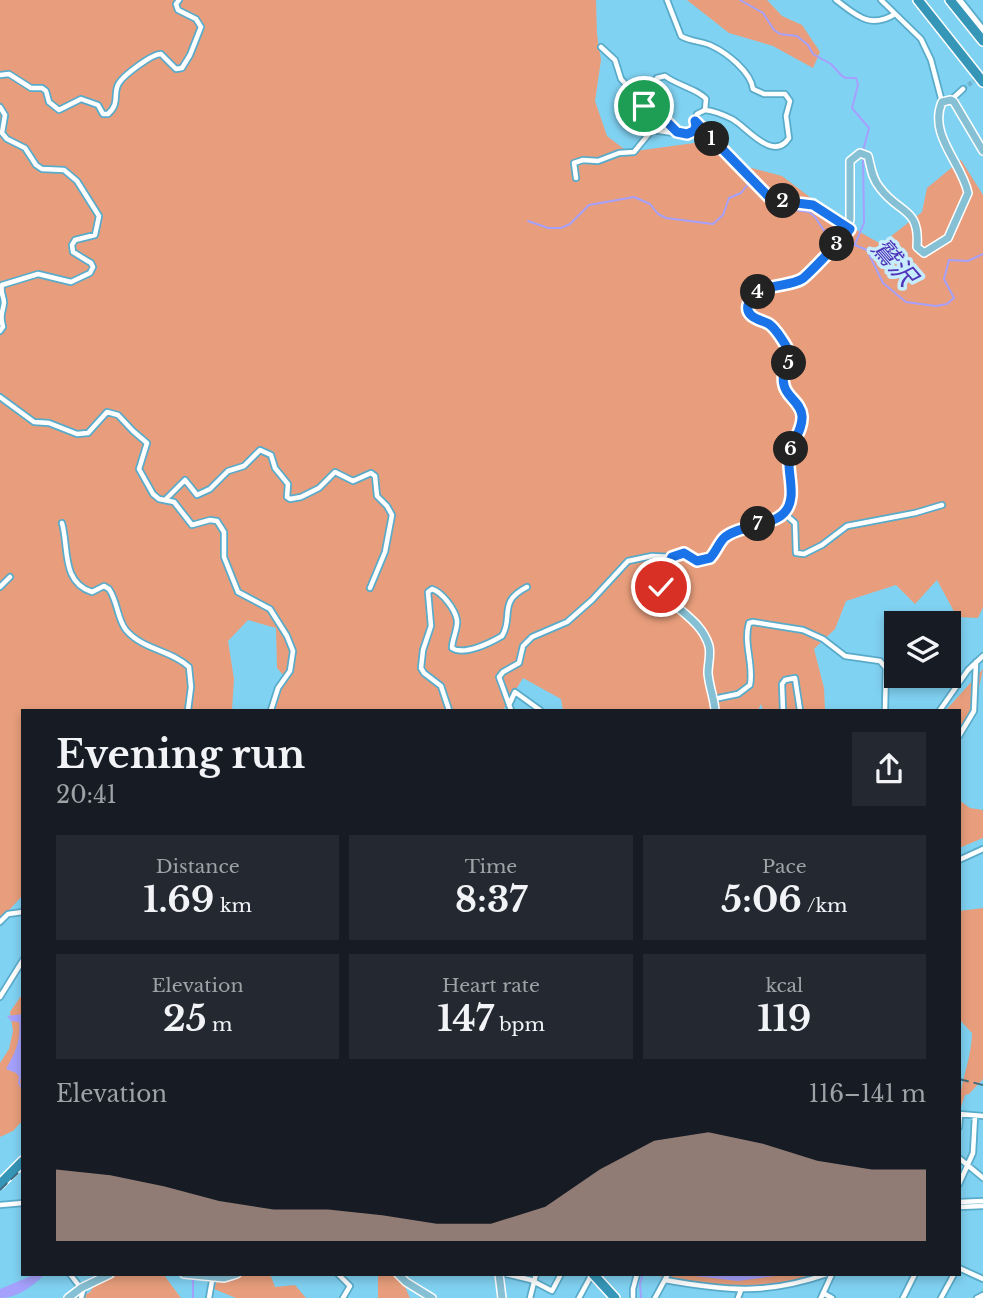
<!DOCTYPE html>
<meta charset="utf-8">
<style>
body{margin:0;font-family:"Libre Baskerville","Noto Sans JP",serif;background:#242831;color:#f1f3f6;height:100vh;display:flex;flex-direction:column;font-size:26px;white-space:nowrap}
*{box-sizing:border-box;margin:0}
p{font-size:23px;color:#9ea1a6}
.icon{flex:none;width:38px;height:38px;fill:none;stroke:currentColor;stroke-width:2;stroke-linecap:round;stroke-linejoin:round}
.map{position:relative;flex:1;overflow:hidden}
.panel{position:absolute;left:21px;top:709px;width:940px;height:567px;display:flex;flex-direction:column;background:#171b24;border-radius:0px;box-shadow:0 4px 10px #0003}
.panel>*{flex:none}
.buttons{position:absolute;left:884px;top:611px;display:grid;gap:14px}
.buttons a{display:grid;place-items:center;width:77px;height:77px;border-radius:0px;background:#171b24;box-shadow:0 4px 10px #0003;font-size:35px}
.pin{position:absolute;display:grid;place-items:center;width:60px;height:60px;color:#fff;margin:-30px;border:4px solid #fff;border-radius:50%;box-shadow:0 2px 7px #0007}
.km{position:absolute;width:35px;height:35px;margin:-18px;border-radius:50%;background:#222;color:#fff;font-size:19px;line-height:35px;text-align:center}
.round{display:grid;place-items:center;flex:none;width:74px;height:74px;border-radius:0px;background:#242831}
.overview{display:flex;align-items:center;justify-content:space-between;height:119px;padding:0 35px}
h1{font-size:38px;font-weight:800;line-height:52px}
.figures{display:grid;grid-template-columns:repeat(3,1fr);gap:10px;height:119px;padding:7px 35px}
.figures div{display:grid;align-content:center;border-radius:0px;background:#242831;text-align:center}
.figures b{font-size:35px;font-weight:800}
.figures small{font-size:19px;font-weight:400}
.figures p{font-size:19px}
.chart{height:196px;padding:14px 35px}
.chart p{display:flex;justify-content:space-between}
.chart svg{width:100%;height:126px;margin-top:7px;fill:#c5a698;opacity:.7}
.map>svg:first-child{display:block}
.green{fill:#e89e7c}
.water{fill:#a5a0fc}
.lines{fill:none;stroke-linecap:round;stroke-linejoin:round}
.stream{stroke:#a5a0fc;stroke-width:2}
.minor-tunnel{stroke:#6db5d2;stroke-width:4.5;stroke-dasharray:4.5 2;stroke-linecap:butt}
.minor-casing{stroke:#59abca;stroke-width:8}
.major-casing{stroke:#fff;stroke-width:10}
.highway-casing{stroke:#fff;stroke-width:12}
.minor{stroke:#fff;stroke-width:4.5}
.major{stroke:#86c0d4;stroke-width:7}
.highway{stroke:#3696b8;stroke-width:9}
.rail{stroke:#3c6d80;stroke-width:2;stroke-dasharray:10 5;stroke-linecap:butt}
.route-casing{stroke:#fff;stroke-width:14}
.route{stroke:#1a73e8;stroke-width:9}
.labels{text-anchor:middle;stroke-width:7;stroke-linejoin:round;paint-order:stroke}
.water-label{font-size:26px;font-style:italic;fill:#5133b8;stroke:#c6ecfd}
</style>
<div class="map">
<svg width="983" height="1298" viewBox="0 0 983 1298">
<rect width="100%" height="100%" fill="#80d2f2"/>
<!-- green -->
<path class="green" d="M0 0H596L597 35 601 60 595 101 607 136 628 152 724 139 744 166 782 176 844 223 881 244 922 212 927 188 961 160 983 195V607L978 618 957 617 937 580 915 604 896 585 846 601 835 629 814 649 824 688 825 710H763L761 704 758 710H563L561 699 523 678 503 710H275L285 677 277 668 276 628 248 620 228 641 234 679 232 710H23V895L0 920Z
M687 0H767L782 16 802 25 820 52 813 68 773 46 729 33Z
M983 669 974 711 959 735V710H946Z
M959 800 970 808 983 810V838L959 848Z
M983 908V1079L969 1094 965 1095 959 1113C959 1083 971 1063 972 1033L959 1019V911Z
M23 993V1120L13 1131 0 1137V1063L9 1049 13 1031 10 1012Z
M117 1274 164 1275 181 1298H79L90 1292 96 1283Z
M241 1274H270L275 1287 295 1285 306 1298H236L214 1289 217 1281H232Z
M381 1274C401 1274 402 1280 410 1298H378V1275Z
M652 1274H821C804 1278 789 1284 772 1287 734 1293 689 1286 652 1274Z"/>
<!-- water -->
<path class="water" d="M23 1014V1085L21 1086V1079L16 1073 6 1069C15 1053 21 1041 19 1022L11 1021 7 1016Z
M36 1274H45C33 1286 18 1298 0 1298V1289Z
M677 1274H790L738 1281Z"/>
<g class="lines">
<!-- stream -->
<path class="stream" d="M740 0 763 13 774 30 780 34 797 36 808 45 813 54 831 64 842 76 846 78H856L858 85 852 108 869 128 863 151
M528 221 548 228H561L570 224 589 205 634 197 650 204 658 214 666 218 713 224 723 215 729 198 741 193 749 183 775 207 809 212 815 217 827 235 839 239
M845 241 867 250 883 283 906 302 936 306 947 304 954 298 944 279 949 260 968 261 983 254
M855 244 864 223 863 157
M20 1076 19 1083 23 1090
M23 1189V1193
M974 1203 983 1204
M21 1206 23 1213
M193 1278V1298
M641 1298 640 1284 643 1274"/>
<!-- minor-tunnel -->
<path class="minor-tunnel" d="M963 89 979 77"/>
<!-- minor casing -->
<g class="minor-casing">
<path id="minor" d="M836 0C855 14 869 30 895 14
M881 0 921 39 931 60 942 102
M960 0 983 29
M601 47 615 60 621 79 633 92 642 93 647 89
M0 75 9 74 31 88H42L46 91 49 102 59 110 81 99 98 105 103 114H108C121 102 112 94 119 83 124 75 153 53 161 54L176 69 182 68 190 55 201 27 196 19 178 10 176 4 179 0
M951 100 963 89
M0 107 5 115 2 133 7 139 25 148 36 165 42 169 64 170 77 181 99 216 95 235 75 240 72 245 73 252 91 263 93 267 90 273 71 282 38 274 2 285C0 293 4 296 4 303 2 315 0 314 3 327L0 331
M696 122 768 196 780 201 813 205 847 227
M676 131 653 108 644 106V95L657 78 665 76C676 85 698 89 706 99L705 110
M576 178 574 163 583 160 598 161 619 153 634 152 652 130 681 134 691 132 697 126 695 119 697 114 705 110C714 111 724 115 732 119 747 127 773 163 789 138L786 116 790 101 785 94H764L753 89C751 72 727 53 712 46 702 41 691 42 681 36L667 0
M0 397 34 422 49 423 77 434 88 433 107 412 118 415 133 431 147 443 139 469 153 494 159 499 174 502 192 525 210 520 217 521 224 532V557L238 592 270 609 287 636 293 651 290 671 278 688 271 710
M166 499 185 480 197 495 210 489 228 471 244 466 260 450 271 455 275 468 288 484 287 497 290 499 301 497 319 488 335 472 353 481 371 473 375 476 377 496 387 506 392 515 385 552 370 588
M784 513 795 523 796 553 804 554 822 545 847 526 915 513 942 505
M62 523C69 548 61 582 92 592L104 586 109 589C118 602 117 619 126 630 143 650 171 650 189 667L191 687 188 710
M0 587 10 577
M714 699 738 694 750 685C754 664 743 644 749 623L753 622 803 630 823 639 845 656 880 661 886 668 885 710
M509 705 515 692 540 710
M449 710 441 686 424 673 421 668 423 650 431 626 428 592 432 589C442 592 455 609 457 620 458 629 452 639 452 648 464 656 490 643 502 636 514 617 497 602 527 587
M511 710 499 677 503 672 519 663 523 646 532 637 567 622 592 600 628 561 652 556 672 557
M783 710 782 684 785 680 795 678 800 710
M940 710 968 670 983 656
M959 736 974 711 976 662
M959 860 983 849
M0 922 8 914 23 912
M0 997 23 960
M959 1114 983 1116
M959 1127 960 1114
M959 1158 983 1178
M959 1184 973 1153 975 1116
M959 1202 983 1201
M0 1205 23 1203
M959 1207 983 1206
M959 1268 983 1279
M70 1274 83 1291 81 1298
M338 1274 350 1286 343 1298
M506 1274 531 1280 552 1291 561 1274
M665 1280C727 1291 767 1295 827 1274
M823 1293 832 1298
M209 1298 213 1275
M530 1298 536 1274
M579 1298 592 1274
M633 1298V1289L637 1274
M655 1298 668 1274
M738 1298 741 1290
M821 1298 832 1274
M903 1298 915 1274
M941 1298 954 1274
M977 1298 983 1295"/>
</g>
<!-- major casing -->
<g class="major-casing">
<path id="major" d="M715 710C714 698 709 686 708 673 708 664 711 655 709 646 697 605 640 605 672 557L684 553 697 561 710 558C716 552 719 542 726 537 740 525 774 526 785 512 797 498 788 475 789 459 790 443 805 429 801 413 798 400 784 394 783 381 783 370 794 362 789 350 786 342 777 329 769 325 759 318 748 319 748 305L757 293 803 279 847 234 850 219V161L860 153 868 156C871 167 872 179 880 188 900 215 920 207 917 247L924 253 948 238 968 193C962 163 928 135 942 102L951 100 954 102 983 151
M184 1274 224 1278 237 1274
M398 1274 406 1282 432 1298
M499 1274 502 1298
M68 1298 81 1288 110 1274"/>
</g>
<!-- highway casing -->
<g class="highway-casing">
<path id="highway" d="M918 0 983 82
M950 0 983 41
M0 1184 23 1161
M593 1274 615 1298"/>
</g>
<!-- minor -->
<use href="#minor" class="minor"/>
<!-- major -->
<use href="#major" class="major"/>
<!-- highway -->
<use href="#highway" class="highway"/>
<!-- rail -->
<path class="rail" d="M959 1079 983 1085
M0 1190 23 1168"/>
</g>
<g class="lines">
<!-- route casing -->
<g class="route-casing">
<path id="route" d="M644 106 653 108 677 132 687 134 694 131 696 126 695 121 768 196 780 201 813 205 850 229C848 233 807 276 802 279 788 288 752 283 748 305 745 318 762 320 769 324 775 328 779 335 783 341 800 366 779 366 784 385 786 397 801 402 802 416 803 431 791 442 789 456 787 474 798 499 784 513 772 526 740 525 725 537 719 542 716 552 710 558L697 561 684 553 672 557 660 579 661 587"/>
</g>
<!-- route -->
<use href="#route" class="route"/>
</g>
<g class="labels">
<!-- water labels -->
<g class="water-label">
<text transform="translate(894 262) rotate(49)" y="9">鷲沢</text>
</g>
</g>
</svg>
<div class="buttons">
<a><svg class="icon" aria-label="layers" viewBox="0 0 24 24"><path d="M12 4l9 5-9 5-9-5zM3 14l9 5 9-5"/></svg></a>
</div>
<div class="pin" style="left:644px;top:106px;background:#1e9e55"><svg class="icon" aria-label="arrive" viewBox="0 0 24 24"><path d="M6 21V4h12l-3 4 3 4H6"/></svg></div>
<div class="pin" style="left:661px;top:587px;background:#d93025"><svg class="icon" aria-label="check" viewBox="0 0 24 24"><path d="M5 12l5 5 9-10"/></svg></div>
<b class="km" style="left:712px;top:139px">1</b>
<b class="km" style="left:783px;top:201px">2</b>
<b class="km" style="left:837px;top:244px">3</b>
<b class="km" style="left:758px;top:292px">4</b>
<b class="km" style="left:789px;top:363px">5</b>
<b class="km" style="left:791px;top:449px">6</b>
<b class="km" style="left:758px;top:524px">7</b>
<section class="panel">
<div class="overview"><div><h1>Evening run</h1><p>20:41</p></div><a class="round"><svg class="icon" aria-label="share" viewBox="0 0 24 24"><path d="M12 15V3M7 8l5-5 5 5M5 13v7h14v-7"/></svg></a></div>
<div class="figures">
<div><p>Distance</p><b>1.69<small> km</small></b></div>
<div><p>Time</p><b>8:37</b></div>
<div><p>Pace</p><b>5:06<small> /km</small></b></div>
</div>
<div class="figures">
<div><p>Elevation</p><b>25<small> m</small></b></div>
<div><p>Heart rate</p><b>147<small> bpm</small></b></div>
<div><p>kcal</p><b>119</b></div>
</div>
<div class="chart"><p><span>Elevation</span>116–141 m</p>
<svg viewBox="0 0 160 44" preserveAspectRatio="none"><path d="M0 44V19L10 21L20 25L30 30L40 33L50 33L60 35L70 38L80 38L90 32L100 19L110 9L120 6L130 10L140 16L150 19L160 19V44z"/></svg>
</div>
</section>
</div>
